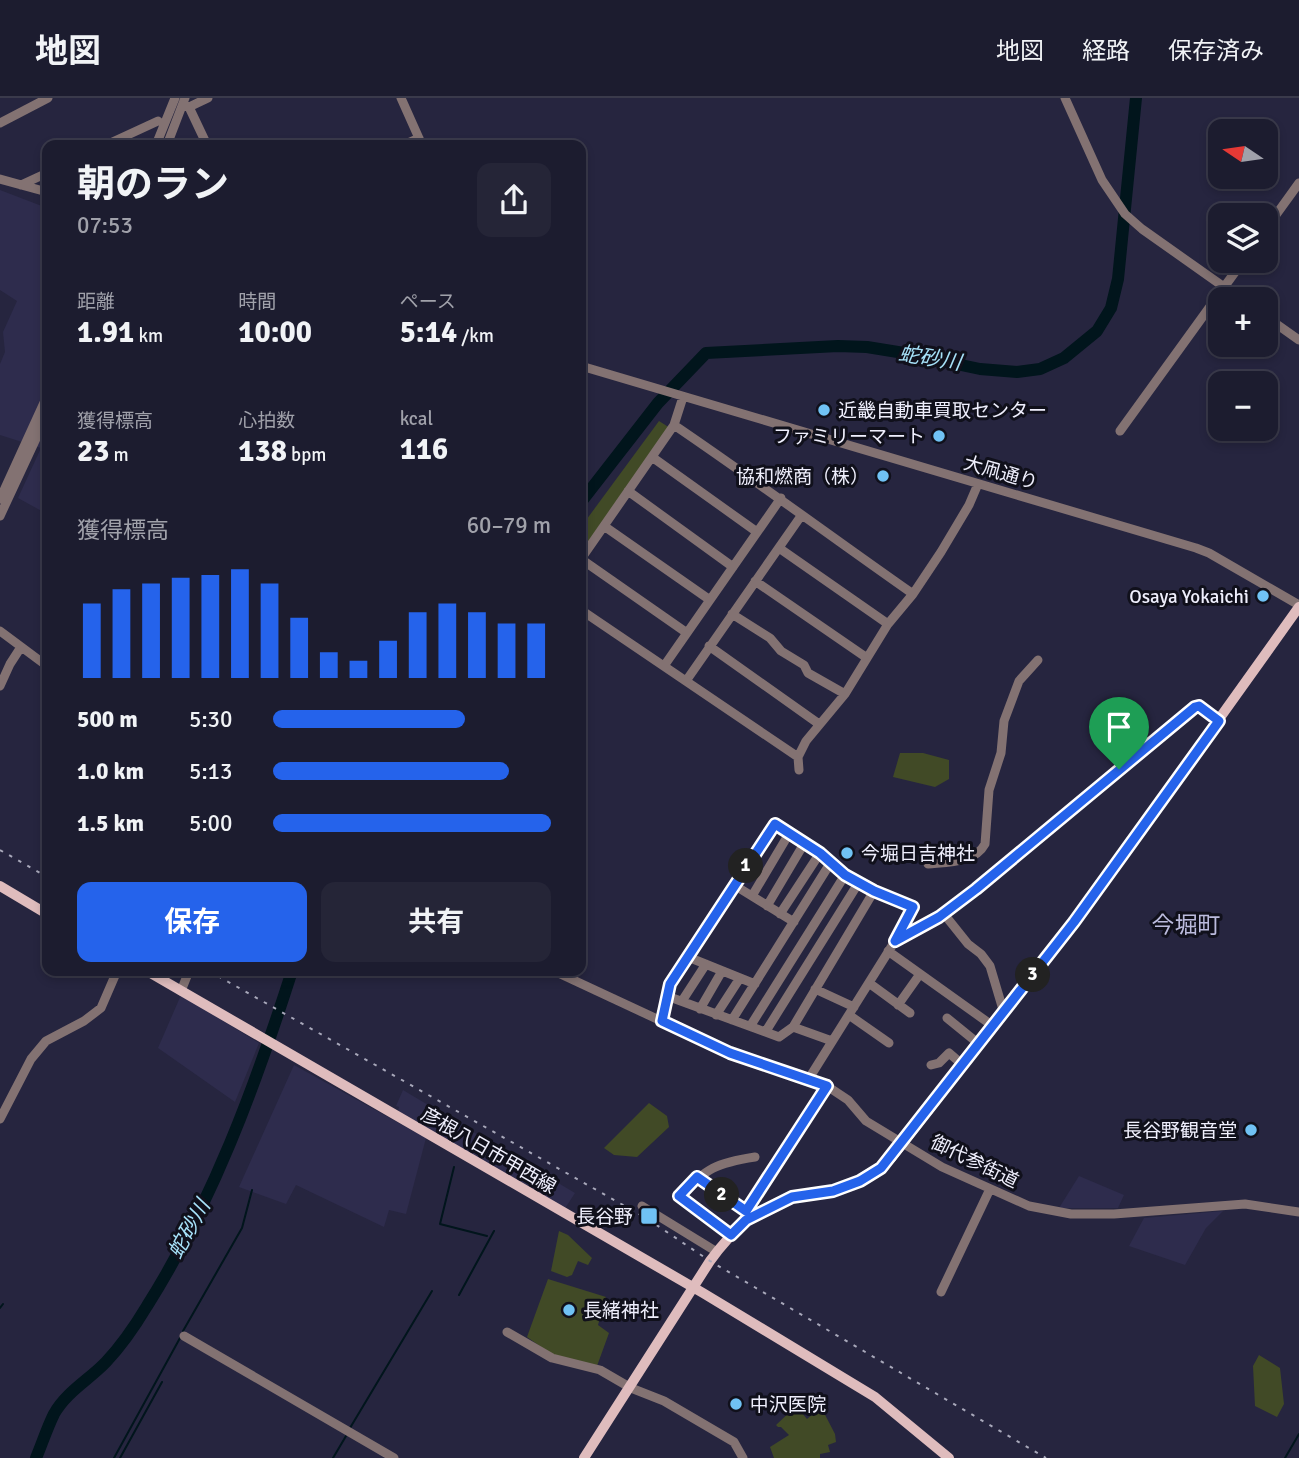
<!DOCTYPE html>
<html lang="ja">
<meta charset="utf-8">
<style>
body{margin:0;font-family:Signika,"Noto Sans JP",sans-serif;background:#252537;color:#f1f3f6;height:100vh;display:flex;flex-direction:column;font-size:26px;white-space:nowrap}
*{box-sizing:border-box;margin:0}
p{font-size:23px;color:#a0a1aa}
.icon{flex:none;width:38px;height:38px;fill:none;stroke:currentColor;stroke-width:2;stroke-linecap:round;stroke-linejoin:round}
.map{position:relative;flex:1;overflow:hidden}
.panel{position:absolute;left:42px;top:42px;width:544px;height:836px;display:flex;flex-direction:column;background:#1c1c2f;border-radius:14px;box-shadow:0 4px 10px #0003,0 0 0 2px #3a3a4b}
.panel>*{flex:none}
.needle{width:46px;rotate:283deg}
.buttons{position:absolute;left:1208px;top:21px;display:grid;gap:14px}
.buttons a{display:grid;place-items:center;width:70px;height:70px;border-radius:14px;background:#1c1c2f;box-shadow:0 4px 10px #0003,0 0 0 2px #3a3a4b;font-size:35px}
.pin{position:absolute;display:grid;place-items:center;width:60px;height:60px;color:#fff;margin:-72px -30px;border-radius:50% 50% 50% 0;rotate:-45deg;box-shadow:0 0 7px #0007}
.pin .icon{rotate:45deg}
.km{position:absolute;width:35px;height:35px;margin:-18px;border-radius:50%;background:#222;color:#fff;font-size:19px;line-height:35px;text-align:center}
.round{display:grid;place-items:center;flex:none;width:74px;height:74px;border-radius:14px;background:#252537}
.head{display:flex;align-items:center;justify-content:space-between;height:119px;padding:0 35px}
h1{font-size:38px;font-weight:700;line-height:52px}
.figures{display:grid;grid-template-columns:repeat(3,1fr);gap:10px;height:119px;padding:7px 35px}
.figures div{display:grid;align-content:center}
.figures b{font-size:30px;font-weight:700}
.figures small{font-size:19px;font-weight:400}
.figures p{font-size:19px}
.chart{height:196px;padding:14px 35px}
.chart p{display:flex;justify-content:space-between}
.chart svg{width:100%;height:126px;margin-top:7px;stroke:#2563eb;stroke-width:6}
.action{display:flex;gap:14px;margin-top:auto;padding:14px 35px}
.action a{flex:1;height:80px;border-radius:14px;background:#2563eb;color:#fff;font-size:28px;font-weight:700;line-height:80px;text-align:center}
.action a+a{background:#252537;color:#f1f3f6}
ul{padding:0 35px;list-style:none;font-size:23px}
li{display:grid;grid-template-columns:112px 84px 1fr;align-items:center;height:52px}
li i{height:18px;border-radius:9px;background:#2563eb}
header{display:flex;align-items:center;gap:42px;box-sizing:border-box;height:98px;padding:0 35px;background:#1c1c2f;border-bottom:2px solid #3a3a4b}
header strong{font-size:33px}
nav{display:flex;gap:38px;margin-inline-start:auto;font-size:24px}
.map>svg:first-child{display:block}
.built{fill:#2e2c4d}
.green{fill:#414a26}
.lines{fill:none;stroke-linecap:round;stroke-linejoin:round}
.stream{stroke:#01151c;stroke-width:2}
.river{stroke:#01151c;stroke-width:12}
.minor{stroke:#837272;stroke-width:9}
.major{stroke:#dfbcbd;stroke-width:10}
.rail{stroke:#a8a8ba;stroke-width:2;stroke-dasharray:3.5 7;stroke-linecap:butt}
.route-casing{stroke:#fff;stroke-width:14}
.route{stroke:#2563eb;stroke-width:9}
.poi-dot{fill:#70c2f4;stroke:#10101b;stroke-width:2.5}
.labels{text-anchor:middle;stroke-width:6;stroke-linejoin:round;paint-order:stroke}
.poi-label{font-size:19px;fill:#efeffd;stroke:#10101b;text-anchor:end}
.street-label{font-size:19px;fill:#efeffd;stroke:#10101b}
.water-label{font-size:21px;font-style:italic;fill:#a7e2f9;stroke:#10101b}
.quarter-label{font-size:23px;fill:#bbd;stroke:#10101b}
</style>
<header>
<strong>地図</strong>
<nav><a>地図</a><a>経路</a><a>保存済み</a></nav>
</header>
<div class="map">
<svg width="1299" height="1360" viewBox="0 0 1299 1360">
<rect width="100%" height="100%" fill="#26253f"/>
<!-- built -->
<path class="built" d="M0 92 47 110V416L18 400 41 350 0 337V266L5 254 3 234 17 203 0 192Z
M181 897 259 945 235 1004 158 950Z
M294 967 426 1040 406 1116 389 1112 384 1129 296 1087 286 1106 239 1089Z
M403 992 575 1095 564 1112 398 1013 399 1009 396 1008Z
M1079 1078 1124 1097 1118 1110H1059Z
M1223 1113 1206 1130 1185 1167 1129 1148 1144 1120Z"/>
<!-- green -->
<path class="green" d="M659 323 670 330 581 457V429Z
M900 655H923L949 662V681L935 689 893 679Z
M649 1005 667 1018 669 1029 637 1059 614 1057 604 1050Z
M559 1133 568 1137 592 1160 588 1167 578 1163 572 1177 567 1179 551 1173Z
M548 1181 606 1199 598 1227 609 1235 597 1268 554 1258 527 1239Z
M1259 1257 1280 1270 1284 1306 1277 1319 1255 1308 1253 1268Z
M796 1308 807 1321 821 1309 835 1336 836 1344 828 1347 830 1354 820 1356V1360H774L770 1349 789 1337 781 1329H778L776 1327Z"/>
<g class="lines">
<!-- stream -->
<path class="stream" d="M454 1069 440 1126 487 1138
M459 1197 494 1133
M0 1210 3 1206
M183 1233 242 1130 252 1092
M350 1330 432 1193
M114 1360 180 1240
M120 1360 162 1284
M333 1360 346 1338
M1285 1360 1299 1336"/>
<!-- river -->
<path class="river" d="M581 404 658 305 706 255 838 248 867 249 904 255 980 271 1017 274 1040 271 1064 260 1097 233 1111 210 1118 181 1136 0
M36 1360C42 1346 47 1330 54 1316 66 1294 90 1281 106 1264 122 1247 135 1228 147 1208 212 1105 255 989 292 873"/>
<!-- minor -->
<path class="minor" d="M401 0 422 47
M1065 0 1102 82 1125 116 1142 131 1241 201
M184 7 189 9 208 0
M189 9 207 47
M0 25 48 0
M106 47 158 23
M156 47 175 0
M167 47 185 0
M403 47 419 40
M0 81 47 94
M21 87 47 75
M1265 132 1299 85
M1265 218 1299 242
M581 268 1196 450 1209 455 1299 507
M674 327C755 382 833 440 913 496
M1120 333 1243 163
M652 359 757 434
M628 393 733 469
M0 401 47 298
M0 418 47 317
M604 428 710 502
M779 450 888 526
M581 461 674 327 683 299
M581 461 687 535
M755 483 867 560
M581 512 798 659 799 672
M732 516 770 540 781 553 804 567 808 575 845 596
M0 533 47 568
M709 548 819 626
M664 568 781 400
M686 583 801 418
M0 588 10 566 21 549
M798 659 806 643 845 596 888 526 913 496 941 454 969 407 978 386
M928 766C948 764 975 765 985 746L989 692 1001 655 1004 623 1019 583 1038 562
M734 787 794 824
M752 798 790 734
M767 808 805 744
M780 816 820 755
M944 816 968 846 981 856 990 868 1004 915
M897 842 939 819 976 791 1195 609 1199 608 1219 623
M888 853 993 928
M688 859 755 886
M554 873 730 955 827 988 848 1002 866 1023 942 1069 1029 1108 1071 1116H1114L1245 1106 1299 1114
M869 885 910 915
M815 891 854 909
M181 893 189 873
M667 898 779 939 793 929 832 943
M682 903 706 866
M898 907 920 876
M700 911 722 873
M716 917 740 880
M849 917 889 945
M947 920 979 946
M732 922 831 764
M662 924 670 886 775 726 820 755 845 777 874 793 913 809 895 843 808 982
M751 927 845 777
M793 929 874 793
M766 933 859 784
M931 967 939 965 949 955 963 967
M0 1021 31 961 46 943 84 923 101 910 117 873
M697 1079 745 1113
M642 1108 717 1154
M746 1122 745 1113 827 988
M731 1137 679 1098C707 1070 716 1065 755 1059
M941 1194 990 1091
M507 1234 552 1260 600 1272 631 1290 664 1303 734 1344 743 1360
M184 1238 394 1360"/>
<!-- major -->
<path class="major" d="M0 788 47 816
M147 873 703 1195 875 1299 949 1360
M584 1360 710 1163C731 1134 754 1113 789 1100 797 1097 807 1098 816 1096 846 1090 871 1081 892 1059L1074 824 1299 509"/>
<!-- rail -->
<path class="rail" d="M0 752 47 779
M209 873 646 1120 710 1163 1046 1360"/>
</g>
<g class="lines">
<!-- route casing -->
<g class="route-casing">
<path id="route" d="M1199 608 1219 623 1074 824 881 1070 860 1083 833 1093 792 1099 746 1122 731 1137 679 1098 697 1079 746 1113 827 988 730 955 662 923 670 886 775 726 820 755 845 777 874 793 913 809 895 843 939 819 976 791 1195 609Z"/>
</g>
<!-- route -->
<use href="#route" class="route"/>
</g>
<!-- markers -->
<g class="poi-dot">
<circle cx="824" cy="312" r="7"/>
<circle cx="939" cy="338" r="7"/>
<circle cx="883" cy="378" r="7"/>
<circle cx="1263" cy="498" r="7"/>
<circle cx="847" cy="755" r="7"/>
<circle cx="1251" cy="1032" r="7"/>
<rect x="640" y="1109" width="18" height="18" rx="3.5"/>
<circle cx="569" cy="1212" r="7"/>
<circle cx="736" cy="1306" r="7"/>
</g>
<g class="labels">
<!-- poi labels -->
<g class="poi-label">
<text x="838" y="319" text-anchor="start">近畿自動車買取センター</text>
<text x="925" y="345">ファミリーマート</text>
<text x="869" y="385">協和燃商（株）</text>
<text x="1249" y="505">Osaya Yokaichi</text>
<text x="861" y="762" text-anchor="start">今堀日吉神社</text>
<text x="1237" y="1039">長谷野観音堂</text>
<text x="633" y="1125">長谷野</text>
<text x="583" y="1219" text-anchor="start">長緒神社</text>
<text x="750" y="1313" text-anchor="start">中沢医院</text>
</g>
<!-- street labels -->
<g class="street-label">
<text transform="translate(1001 374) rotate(16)" y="7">大凧通り</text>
<text transform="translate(489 1052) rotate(30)" y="7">彦根八日市甲西線</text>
<text transform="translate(975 1063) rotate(26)" y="7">御代参街道</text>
</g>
<!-- water labels -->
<g class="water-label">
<text transform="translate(930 260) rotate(9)" y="7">蛇砂川</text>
<text transform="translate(189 1131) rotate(-61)" y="7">蛇砂川</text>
</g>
<!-- quarter labels -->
<g class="quarter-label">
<text x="1186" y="835">今堀町</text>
</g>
</g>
</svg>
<div class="buttons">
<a><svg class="needle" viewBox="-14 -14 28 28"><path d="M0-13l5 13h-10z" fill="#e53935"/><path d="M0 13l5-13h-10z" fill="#a0a1aa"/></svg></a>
<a><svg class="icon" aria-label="layers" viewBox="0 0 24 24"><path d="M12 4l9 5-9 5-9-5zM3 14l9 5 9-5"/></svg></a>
<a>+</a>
<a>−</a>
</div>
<div class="pin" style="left:1119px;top:671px;background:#1e9e55"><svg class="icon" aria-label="arrive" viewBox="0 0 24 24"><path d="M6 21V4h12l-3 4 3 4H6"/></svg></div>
<b class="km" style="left:746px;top:768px">1</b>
<b class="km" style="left:722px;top:1097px">2</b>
<b class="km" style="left:1033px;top:877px">3</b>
<section class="panel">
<div class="head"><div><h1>朝のラン</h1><p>07:53</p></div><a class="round"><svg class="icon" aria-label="share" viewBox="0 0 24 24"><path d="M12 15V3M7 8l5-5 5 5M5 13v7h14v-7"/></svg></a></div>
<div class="figures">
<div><p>距離</p><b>1.91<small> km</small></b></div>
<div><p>時間</p><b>10:00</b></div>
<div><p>ペース</p><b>5:14<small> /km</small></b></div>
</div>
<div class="figures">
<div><p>獲得標高</p><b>23<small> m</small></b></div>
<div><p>心拍数</p><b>138<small> bpm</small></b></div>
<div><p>kcal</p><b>116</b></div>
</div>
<div class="chart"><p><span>獲得標高</span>60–79 m</p>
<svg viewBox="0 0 160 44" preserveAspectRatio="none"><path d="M5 44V18M15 44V13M25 44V11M35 44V9M45 44V8M55 44V6M65 44V11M75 44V23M85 44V35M95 44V38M105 44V31M115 44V21M125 44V18M135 44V21M145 44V25M155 44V25"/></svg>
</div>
<ul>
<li><b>500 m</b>5:30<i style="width:69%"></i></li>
<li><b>1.0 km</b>5:13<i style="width:85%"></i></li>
<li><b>1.5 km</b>5:00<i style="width:100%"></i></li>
</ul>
<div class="action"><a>保存</a><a>共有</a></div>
</section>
</div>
